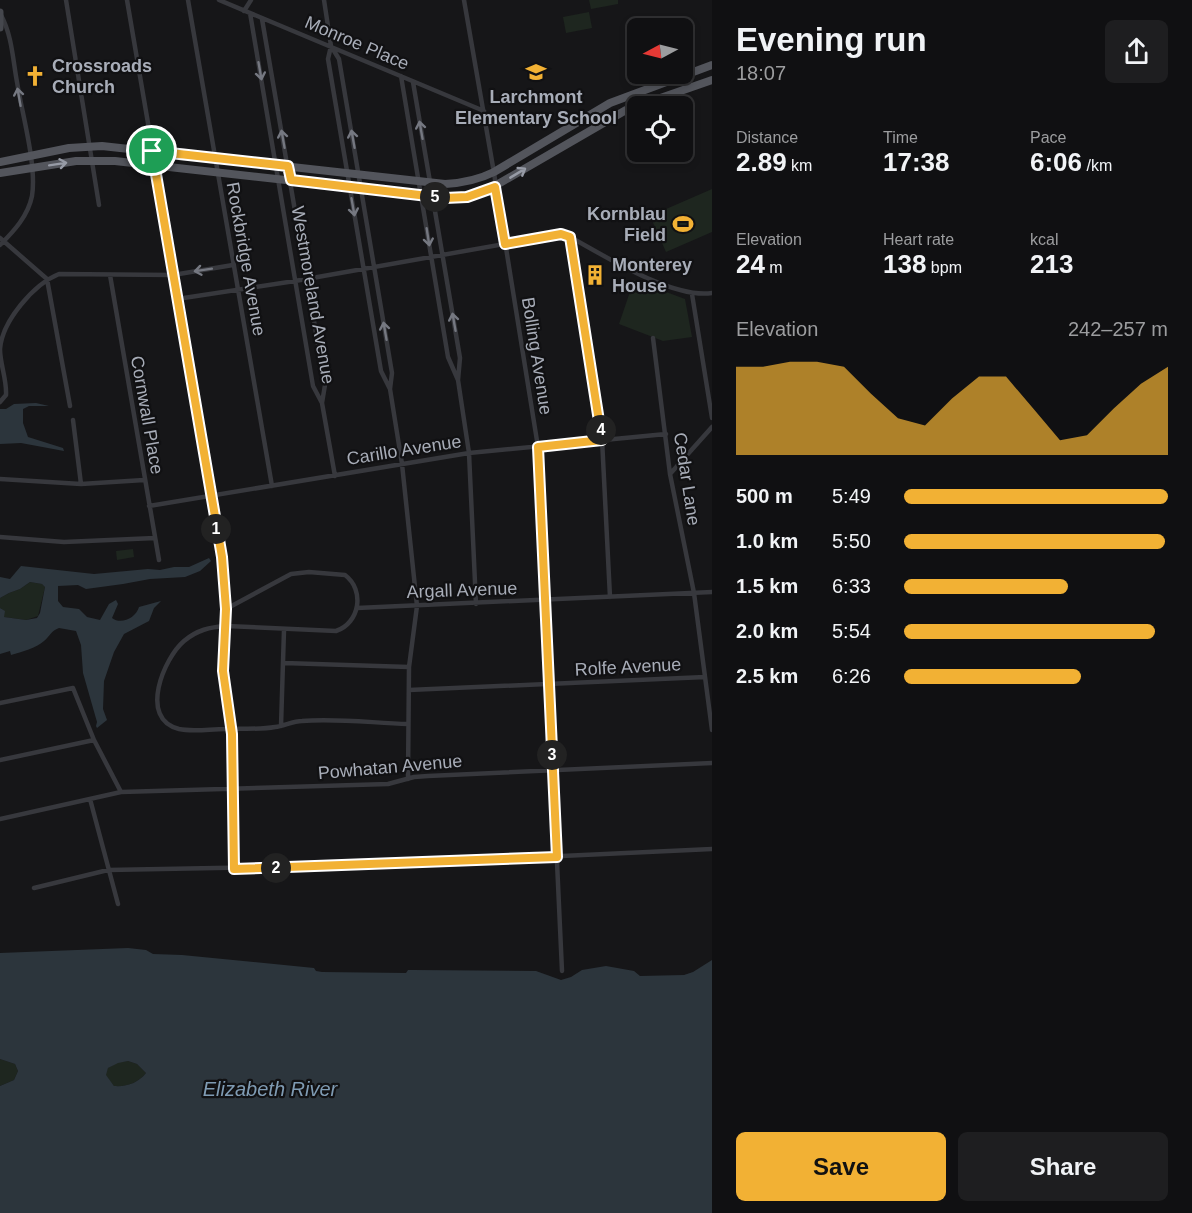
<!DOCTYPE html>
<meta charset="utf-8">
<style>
body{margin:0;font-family:Helvetica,sans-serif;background:#1e1e20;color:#f1f3f6;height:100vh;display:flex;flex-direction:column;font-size:22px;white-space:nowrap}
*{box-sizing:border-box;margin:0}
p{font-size:20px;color:#9c9d9f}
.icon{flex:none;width:33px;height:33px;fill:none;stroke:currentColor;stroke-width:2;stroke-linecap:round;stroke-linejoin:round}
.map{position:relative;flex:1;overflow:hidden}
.side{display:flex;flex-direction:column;background:#101012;width:480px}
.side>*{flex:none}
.needle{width:39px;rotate:263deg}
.fabs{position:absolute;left:627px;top:18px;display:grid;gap:12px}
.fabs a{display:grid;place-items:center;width:66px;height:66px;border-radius:9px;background:#101012;box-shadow:0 3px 9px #0003,0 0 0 2px #303032;font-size:30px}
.pin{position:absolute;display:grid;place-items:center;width:51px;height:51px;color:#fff;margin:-26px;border:3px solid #fff;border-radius:50%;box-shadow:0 2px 6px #0007}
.km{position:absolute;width:30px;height:30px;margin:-15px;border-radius:50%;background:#222;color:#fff;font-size:16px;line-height:30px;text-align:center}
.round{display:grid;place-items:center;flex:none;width:63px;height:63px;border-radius:9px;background:#1e1e20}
.head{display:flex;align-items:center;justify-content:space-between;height:102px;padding:0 24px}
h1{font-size:33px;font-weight:700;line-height:45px}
.figures{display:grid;grid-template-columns:repeat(3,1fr);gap:9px;height:102px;padding:6px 24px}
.figures div{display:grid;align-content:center}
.figures b{font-size:26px;font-weight:700}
.figures small{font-size:16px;font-weight:400}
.figures p{font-size:16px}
.chart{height:168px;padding:12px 24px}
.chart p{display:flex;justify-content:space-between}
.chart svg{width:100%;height:108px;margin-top:6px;fill:#f2b134;opacity:.7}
.primary-button{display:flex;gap:12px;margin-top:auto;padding:12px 24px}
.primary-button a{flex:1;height:69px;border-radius:9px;background:#f2b134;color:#111;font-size:24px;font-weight:700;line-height:69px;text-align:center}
.primary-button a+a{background:#1e1e20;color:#f1f3f6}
ul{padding:0 24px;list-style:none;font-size:20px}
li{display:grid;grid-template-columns:96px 72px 1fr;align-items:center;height:45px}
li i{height:15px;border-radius:8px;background:#f2b134}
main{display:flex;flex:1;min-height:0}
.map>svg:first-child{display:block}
.green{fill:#1e261f}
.water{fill:#2c353c;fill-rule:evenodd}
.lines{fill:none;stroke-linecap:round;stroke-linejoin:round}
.street{stroke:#37383d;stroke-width:4.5}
.secondary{stroke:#45474d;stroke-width:7}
.primary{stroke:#53555c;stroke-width:8}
.oneway{stroke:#757881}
.oneway2{stroke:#979ba6}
.route-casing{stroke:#fff;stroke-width:12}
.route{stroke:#f2b134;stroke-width:8}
.labels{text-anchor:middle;stroke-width:4.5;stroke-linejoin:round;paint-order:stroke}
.street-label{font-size:18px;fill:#a8adb8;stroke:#111113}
.poi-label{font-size:18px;font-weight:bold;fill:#a8adb8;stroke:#111113;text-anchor:start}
.water-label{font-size:20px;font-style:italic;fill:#7f9bb3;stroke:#111113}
</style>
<main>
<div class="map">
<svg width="712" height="1213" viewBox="0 0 712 1213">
<rect width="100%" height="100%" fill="#161618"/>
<!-- green -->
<path class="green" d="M589 0H618V4L591 9Z
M589 12 592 28 566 33 563 17Z
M712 189V232L666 252 650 216Z
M634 280 685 299 692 337 663 341 619 324Z
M133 549 134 557 117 560 116 551Z
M30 582 42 584 45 587 38 616 26 620 4 617V611L0 608V598L9 593 20 589Z
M0 1059 15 1064 18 1071 14 1080 0 1086Z
M128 1061 137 1064 146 1073C138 1083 127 1087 114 1086L105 1075 108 1068 118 1062Z"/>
<!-- water -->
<path class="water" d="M36 403 49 406H29L23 409V423L28 437 63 448 64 451 21 443 0 444V409H6L14 404Z
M209 558 211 561 200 571 185 577 150 579 123 584 86 589 78 585 58 586V601L63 607 79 609 87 617 100 620 109 604 116 600 118 604 112 618C121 625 136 618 139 607L161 601 154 608 149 621 124 634 114 652 104 681 103 709 107 720 97 728 96 726 97 722 83 673 81 645 76 631 59 628C51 631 50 636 44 641 36 648 22 652 11 655L10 651 0 654V608L5 611 4 617 26 620 37 618 40 613 45 587 42 584 30 582 20 589 9 593 0 598V577L10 579 21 566 94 574 148 569 160 570 174 567H189Z
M128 948 146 950 153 954 182 955 314 968 316 971 322 972 406 973 408 970H412L536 971 561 980 571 977 582 970 606 966 634 971 640 976 684 975 693 972 712 960V1213H0V1086L14 1080 18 1071 15 1064 0 1059V953ZM128 1061 137 1064 146 1073C138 1083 127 1087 114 1086L106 1075 108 1068 118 1063Z"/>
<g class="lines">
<!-- street -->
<path class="street" d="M66 0 99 205
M127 0 222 557 226 609 223 671 231 729 234 869
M188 0 272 486
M219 0 484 111
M324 0 331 46 328 59 381 371 390 389 402 464 417 606 409 667 408 779
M464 0 493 167 538 447 562 971
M244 11 251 0
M250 13 313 386 322 403 335 476
M262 19 325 385 322 403
M331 46 339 59 392 373 390 389
M401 76 448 357 458 380 469 453 476 604
M413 82 460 358 458 380
M570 237 602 439 610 597
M0 238 47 279 70 406
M0 245C14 231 28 216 32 196 37 165 22 114 17 82 13 61 12 35 1 15
M110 275 159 560
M692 294 712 418
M177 299 295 281 561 234 570 237C605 256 672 299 712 293
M653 338 670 474 694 593 712 730
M0 402 6 395C7 380 0 364 0 349 2 321 34 284 59 274L173 275 233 265
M73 420 81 484
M670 474 712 427
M0 479 81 484 144 480
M149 506 469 453 666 434
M0 537 64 542 155 538
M357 608 712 592
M226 609 291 574 309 572 345 575C365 590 360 623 336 631L226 626C210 627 197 630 184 641 164 658 138 719 179 729 193 732 210 729 225 729 241 728 259 730 275 727 284 726 293 721 302 721 336 718 373 723 408 724
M284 663 409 667
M409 690 705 677
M0 703 73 688 94 740 121 792
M281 726 284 630
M0 760 94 740
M90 799 118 904
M0 819 121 792 388 784 414 777 428 776 712 763
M34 888 108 870 369 865 712 849"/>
<!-- secondary -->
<path class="secondary" d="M0 12V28"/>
<!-- primary -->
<path class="primary" d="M0 162 69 148 102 146 445 184C463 183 478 180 494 172L610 103 712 65
M0 173 76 161H115L421 195 455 198 486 191 626 110 712 80"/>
</g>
<!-- one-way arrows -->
<defs><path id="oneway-shaft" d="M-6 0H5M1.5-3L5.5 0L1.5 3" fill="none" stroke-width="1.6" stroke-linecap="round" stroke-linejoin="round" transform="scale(1.5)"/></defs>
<g class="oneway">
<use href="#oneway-shaft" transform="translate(260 71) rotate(80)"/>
<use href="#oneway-shaft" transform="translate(19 97) rotate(-100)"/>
<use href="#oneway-shaft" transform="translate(421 130) rotate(-100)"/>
<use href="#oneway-shaft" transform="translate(283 139) rotate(-100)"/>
<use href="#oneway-shaft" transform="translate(353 139) rotate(-100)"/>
<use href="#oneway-shaft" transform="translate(353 207) rotate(80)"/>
<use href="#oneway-shaft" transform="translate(428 237) rotate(81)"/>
<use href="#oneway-shaft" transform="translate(203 270) rotate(171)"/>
<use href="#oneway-shaft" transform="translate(454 322) rotate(-100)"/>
<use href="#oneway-shaft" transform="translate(385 331) rotate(-100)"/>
</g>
<g class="oneway2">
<use href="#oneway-shaft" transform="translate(58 164) rotate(-9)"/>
<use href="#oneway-shaft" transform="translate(518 173) rotate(-31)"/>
</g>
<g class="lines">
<!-- route casing -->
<g class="route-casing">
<path id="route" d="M152 151 288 166 291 180 445 198 467 197 495 187 505 244 561 234 570 237 602 440 538 447 557 857 234 869 232 734 223 671 226 609 222 557Z"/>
</g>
<!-- route -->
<use href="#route" class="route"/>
</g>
<!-- icons -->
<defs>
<g id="school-bare" transform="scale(1.62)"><path d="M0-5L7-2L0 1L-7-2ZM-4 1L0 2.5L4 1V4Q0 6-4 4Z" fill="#f2b134" stroke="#111113" stroke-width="2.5" paint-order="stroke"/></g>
<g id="church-bare" transform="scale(1.62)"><path d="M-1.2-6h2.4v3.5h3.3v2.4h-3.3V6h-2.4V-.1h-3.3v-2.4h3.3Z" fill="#f2b134" stroke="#111113" stroke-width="2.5" paint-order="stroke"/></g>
<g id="stadium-bare" transform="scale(1.62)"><path d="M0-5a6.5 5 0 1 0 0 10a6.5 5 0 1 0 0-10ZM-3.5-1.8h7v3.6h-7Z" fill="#f2b134" stroke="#111113" stroke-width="2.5" paint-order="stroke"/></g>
<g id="building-bare" transform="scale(1.62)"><path d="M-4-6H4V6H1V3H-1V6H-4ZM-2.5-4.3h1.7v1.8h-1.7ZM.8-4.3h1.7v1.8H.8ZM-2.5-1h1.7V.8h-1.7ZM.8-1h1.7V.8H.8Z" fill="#f2b134" stroke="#111113" stroke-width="2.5" paint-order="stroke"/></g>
</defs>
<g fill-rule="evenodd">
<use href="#school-bare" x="536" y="72"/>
<use href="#church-bare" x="35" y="76"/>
<use href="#stadium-bare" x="683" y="224"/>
<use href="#building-bare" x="595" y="275"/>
</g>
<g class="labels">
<!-- street labels -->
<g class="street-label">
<text transform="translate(357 43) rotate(23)" y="6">Monroe Place</text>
<text transform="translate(246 259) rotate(80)" y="6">Rockbridge Avenue</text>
<text transform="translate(313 295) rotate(80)" y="6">Westmoreland Avenue</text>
<text transform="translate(537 356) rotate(81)" y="6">Bolling Avenue</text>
<text transform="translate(147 415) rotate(80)" y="6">Cornwall Place</text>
<text transform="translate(404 450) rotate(-9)" y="6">Carillo Avenue</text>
<text transform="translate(687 479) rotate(81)" y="6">Cedar Lane</text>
<text transform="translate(462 590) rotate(-2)" y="6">Argall Avenue</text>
<text transform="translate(628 667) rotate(-3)" y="6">Rolfe Avenue</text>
<text transform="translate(390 767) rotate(-5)" y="6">Powhatan Avenue</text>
</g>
<!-- poi labels -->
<g class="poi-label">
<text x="52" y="72">Crossroads<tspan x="52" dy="21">Church</tspan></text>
<text x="536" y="103" text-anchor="middle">Larchmont<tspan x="536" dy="21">Elementary School</tspan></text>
<text x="666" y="220" text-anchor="end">Kornblau<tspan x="666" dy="21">Field</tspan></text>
<text x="612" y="271">Monterey<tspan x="612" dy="21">House</tspan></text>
</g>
<!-- water labels -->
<g class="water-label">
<text x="270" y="1096">Elizabeth River</text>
</g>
</g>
</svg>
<div class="fabs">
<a><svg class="needle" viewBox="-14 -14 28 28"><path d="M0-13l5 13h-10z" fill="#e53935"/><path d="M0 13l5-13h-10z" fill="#9c9d9f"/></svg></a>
<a><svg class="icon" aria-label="locate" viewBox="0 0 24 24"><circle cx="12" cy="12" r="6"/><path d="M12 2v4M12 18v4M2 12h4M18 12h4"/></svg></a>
</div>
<div class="pin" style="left:152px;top:151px;background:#1e9e55"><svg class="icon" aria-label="arrive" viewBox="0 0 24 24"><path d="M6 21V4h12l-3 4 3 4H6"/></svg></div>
<b class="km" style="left:216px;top:529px">1</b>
<b class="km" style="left:276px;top:868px">2</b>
<b class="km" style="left:552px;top:755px">3</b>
<b class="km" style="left:601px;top:430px">4</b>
<b class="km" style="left:435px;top:197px">5</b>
</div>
<section class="side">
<div class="head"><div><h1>Evening run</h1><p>18:07</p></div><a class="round"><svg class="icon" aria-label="share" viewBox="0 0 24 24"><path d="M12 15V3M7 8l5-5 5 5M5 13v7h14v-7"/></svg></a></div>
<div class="figures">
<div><p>Distance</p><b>2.89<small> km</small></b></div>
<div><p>Time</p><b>17:38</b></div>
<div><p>Pace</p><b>6:06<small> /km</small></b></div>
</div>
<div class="figures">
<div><p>Elevation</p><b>24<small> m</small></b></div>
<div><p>Heart rate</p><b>138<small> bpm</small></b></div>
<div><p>kcal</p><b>213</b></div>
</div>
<div class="chart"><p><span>Elevation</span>242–257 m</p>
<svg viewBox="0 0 160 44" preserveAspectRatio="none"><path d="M0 44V8L10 8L20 6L30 6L40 8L50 19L60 29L70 32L80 21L90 12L100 12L110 25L120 38L130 36L140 25L150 15L160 8V44z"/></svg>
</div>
<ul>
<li><b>500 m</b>5:49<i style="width:100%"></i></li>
<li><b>1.0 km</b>5:50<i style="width:99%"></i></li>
<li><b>1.5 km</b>6:33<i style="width:62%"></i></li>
<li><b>2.0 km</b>5:54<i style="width:95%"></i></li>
<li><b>2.5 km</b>6:26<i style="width:67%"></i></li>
</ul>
<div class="primary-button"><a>Save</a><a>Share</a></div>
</section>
</main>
